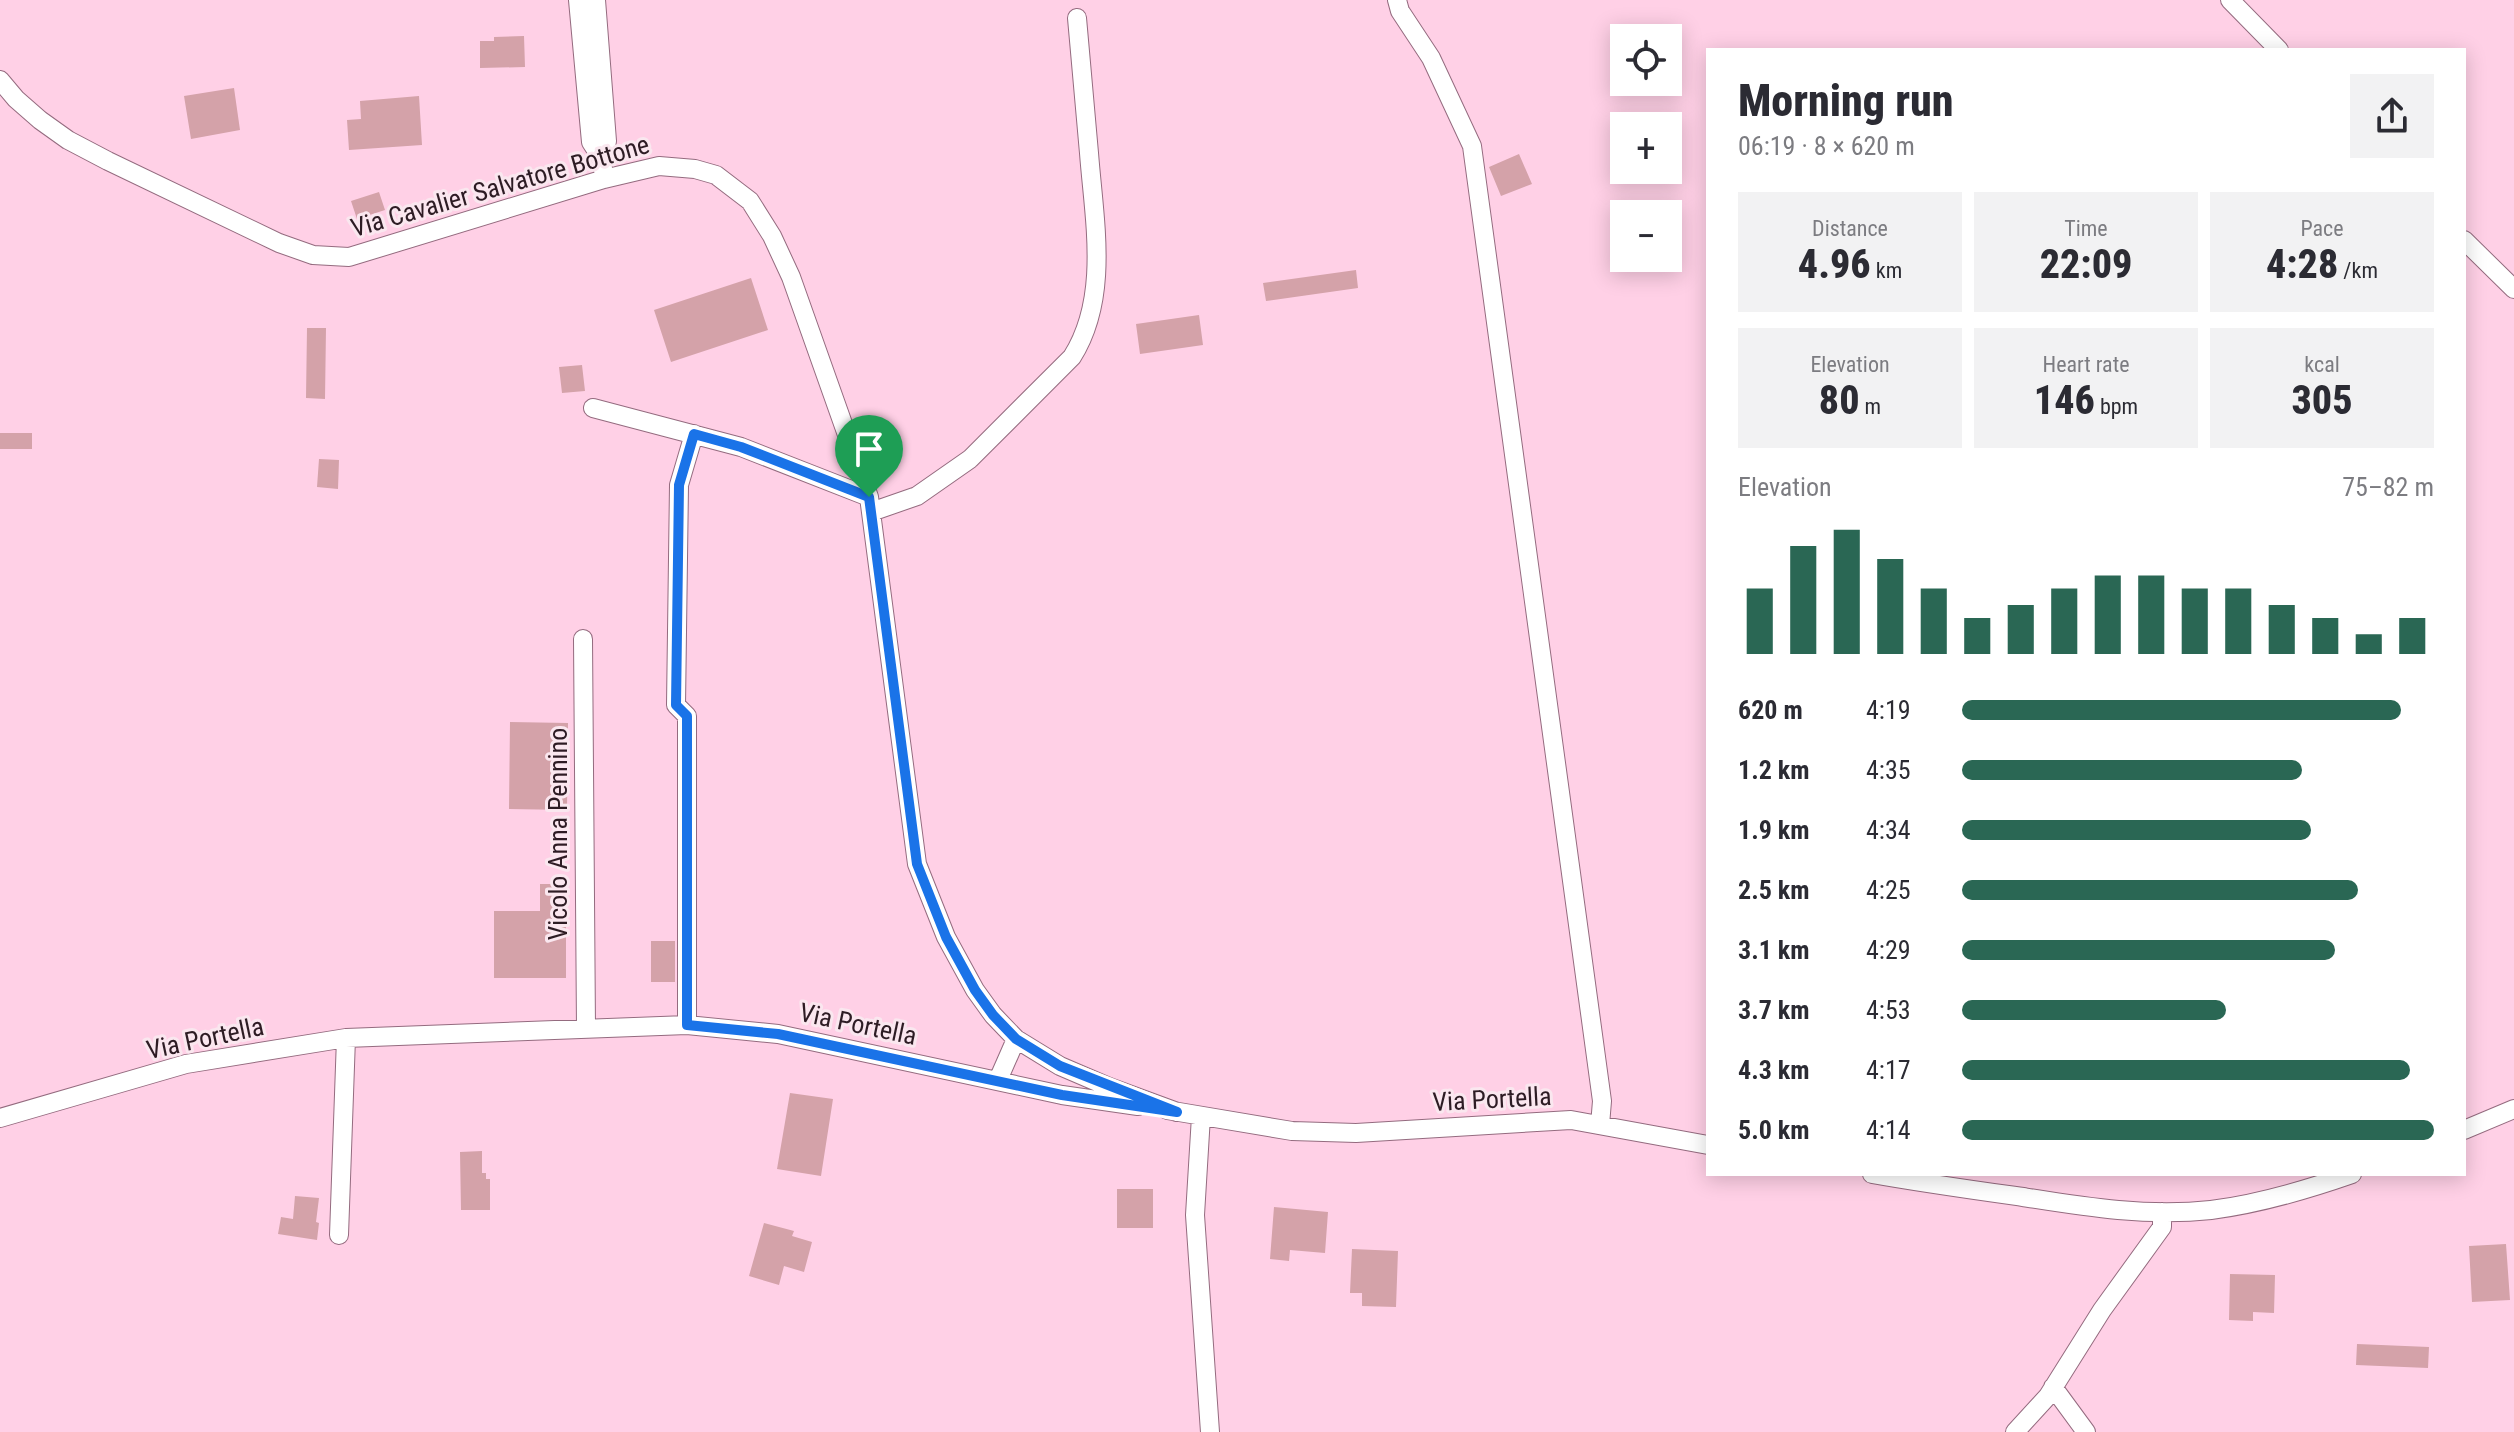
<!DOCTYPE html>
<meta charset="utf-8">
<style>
body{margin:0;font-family:"Roboto Condensed",sans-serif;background:#f2f2f3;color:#2b2b33;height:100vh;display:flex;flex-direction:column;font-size:30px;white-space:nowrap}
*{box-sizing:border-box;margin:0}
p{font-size:26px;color:#7c7c81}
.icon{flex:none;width:44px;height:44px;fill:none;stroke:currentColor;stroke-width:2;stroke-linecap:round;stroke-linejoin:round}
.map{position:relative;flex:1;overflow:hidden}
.panel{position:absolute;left:1706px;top:48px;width:760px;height:1128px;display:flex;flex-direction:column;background:#fff;border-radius:0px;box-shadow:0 4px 20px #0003}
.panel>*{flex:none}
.tools{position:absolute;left:1610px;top:24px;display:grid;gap:16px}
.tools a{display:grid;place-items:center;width:72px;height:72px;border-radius:0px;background:#fff;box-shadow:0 4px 20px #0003;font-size:40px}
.pin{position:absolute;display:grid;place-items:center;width:68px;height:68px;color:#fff;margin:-82px -34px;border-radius:50% 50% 50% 0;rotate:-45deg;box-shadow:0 0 8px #0007}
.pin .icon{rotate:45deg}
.round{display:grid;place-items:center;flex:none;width:84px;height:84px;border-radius:0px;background:#f2f2f3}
.headline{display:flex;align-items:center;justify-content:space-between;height:136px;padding:0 32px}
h1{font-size:44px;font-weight:800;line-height:60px}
.metrics{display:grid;grid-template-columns:repeat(3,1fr);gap:12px;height:136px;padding:8px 32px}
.metrics div{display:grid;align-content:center;border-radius:0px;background:#f2f2f3;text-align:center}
.metrics b{font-size:40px;font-weight:800}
.metrics small{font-size:22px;font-weight:400}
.metrics p{font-size:22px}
.chart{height:224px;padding:16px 32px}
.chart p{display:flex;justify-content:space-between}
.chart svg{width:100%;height:144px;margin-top:8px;stroke:#2a6754;stroke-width:6}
ul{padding:0 32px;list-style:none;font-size:26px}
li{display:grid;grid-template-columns:128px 96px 1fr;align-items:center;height:60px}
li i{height:20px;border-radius:10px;background:#2a6754}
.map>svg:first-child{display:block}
.building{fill:#d4a2a9}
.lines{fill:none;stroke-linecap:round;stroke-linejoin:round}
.minor-casing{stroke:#946b7f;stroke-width:20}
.minor{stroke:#fff;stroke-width:18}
.route-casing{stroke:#fff;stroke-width:16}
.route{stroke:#1a73e8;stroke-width:10}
.labels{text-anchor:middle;stroke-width:6;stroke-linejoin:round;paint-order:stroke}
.street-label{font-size:26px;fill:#2d1c24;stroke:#fae7ef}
</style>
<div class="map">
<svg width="2514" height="1432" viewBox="0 0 2514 1432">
<rect width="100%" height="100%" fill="#ffd0e6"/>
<!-- building -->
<path class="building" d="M524 36 525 67 480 68V41H494V37Z
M234 88 240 130 191 139 184 96Z
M419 96 422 145 349 150 347 120 361 119 360 101Z
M1519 154 1532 184 1501 196 1489 167Z
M379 192 385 210 357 219 351 201Z
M1356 270 1358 288 1266 301 1263 283Z
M751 278 768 330 671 362 654 310Z
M1199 315 1203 345 1140 354 1136 324Z
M307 328H326L325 399 306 398Z
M582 365 585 391 562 393 559 367Z
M0 433H32V449H0Z
M319 459 339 460 338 489 317 487Z
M510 722 568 723 567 810 509 809Z
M540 884H566V978H494V911H540Z
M651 941H675V982H651Z
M790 1093 833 1099 821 1176 777 1169Z
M482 1151V1173H486V1179H490V1210H461L460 1152Z
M1117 1189H1153V1228H1117Z
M295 1196 319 1198 316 1222 319 1223 317 1240 278 1234 281 1217 293 1219Z
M1274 1207 1328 1212 1325 1253 1290 1250 1289 1261 1270 1259Z
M764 1223 794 1231 792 1236 812 1242 804 1272 784 1266 779 1285 749 1276Z
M2506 1244 2510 1300 2472 1302 2469 1246Z
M1352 1249 1398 1251 1396 1307 1362 1306V1293H1350Z
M2230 1274 2275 1275 2274 1313 2253 1312V1321L2229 1320Z
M2357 1344 2429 1347 2428 1368 2356 1365Z"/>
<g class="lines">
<!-- minor casing -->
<g class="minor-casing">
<path id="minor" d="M578 0 591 142 602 159
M596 0 607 141 602 159 604 179
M1397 0 1400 11 1431 58 1472 146 1602 1101 1600 1125
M2230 0 2279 50
M0 80 16 99 40 120 68 140 108 161 279 243 313 255 349 257 604 179 659 166 695 169 716 175 750 201 772 236 791 277 869 497 917 864 946 937 975 990 993 1015 1016 1039 1060 1066 1109 1087 1177 1112
M2464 240 2514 289
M593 408 741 447 869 497
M871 512 917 496 970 459 1072 357C1110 297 1094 220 1089 153 1085 108 1081 63 1077 18
M583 639 586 1029
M687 1025V716L676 705 679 485 694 434
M998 1080 1016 1039
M1167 1110 1292 1131 1356 1133 1571 1120 1708 1145
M1201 1116 1195 1215 1210 1432
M0 1118 186 1064 346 1038 687 1025 778 1034 1062 1095 1138 1106
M2464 1130 2514 1109
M1872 1174C1922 1183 1973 1190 2023 1197 2086 1207 2147 1217 2211 1210 2259 1204 2306 1190 2352 1174
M339 1235 346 1038
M2053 1387 2086 1432
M2015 1432 2048 1396 2102 1310 2162 1227V1212"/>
</g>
<!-- minor -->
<use href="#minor" class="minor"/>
</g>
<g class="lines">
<!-- route casing -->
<g class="route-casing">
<path id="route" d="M694 434 741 447 869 497 917 864 946 937 975 990 993 1015 1016 1039 1060 1066 1177 1112 1062 1095 778 1034 687 1025V716L676 705 679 485Z"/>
</g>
<!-- route -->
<use href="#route" class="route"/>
</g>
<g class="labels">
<!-- street labels -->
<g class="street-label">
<text transform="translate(500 186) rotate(-16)" y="9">Via Cavalier Salvatore Bottone</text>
<text transform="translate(558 834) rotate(-90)" y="9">Vicolo Anna Pennino</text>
<text transform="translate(858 1024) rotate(12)" y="9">Via Portella</text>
<text transform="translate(205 1038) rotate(-12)" y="9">Via Portella</text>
<text transform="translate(1492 1099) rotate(-3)" y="9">Via Portella</text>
</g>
</g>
</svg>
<div class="tools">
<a><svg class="icon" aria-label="locate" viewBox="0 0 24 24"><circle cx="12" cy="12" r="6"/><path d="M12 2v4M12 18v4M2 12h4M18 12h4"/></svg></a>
<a>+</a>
<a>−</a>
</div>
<div class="pin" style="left:869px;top:497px;background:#1e9e55"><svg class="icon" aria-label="arrive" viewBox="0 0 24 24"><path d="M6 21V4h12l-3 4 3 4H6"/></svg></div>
<section class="panel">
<div class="headline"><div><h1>Morning run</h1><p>06:19 · 8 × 620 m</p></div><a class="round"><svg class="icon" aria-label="share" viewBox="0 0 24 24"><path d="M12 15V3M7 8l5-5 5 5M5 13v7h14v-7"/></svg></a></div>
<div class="metrics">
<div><p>Distance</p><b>4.96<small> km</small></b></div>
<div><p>Time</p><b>22:09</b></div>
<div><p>Pace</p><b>4:28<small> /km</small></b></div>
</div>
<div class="metrics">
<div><p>Elevation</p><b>80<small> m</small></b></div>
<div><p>Heart rate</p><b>146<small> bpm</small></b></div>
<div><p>kcal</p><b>305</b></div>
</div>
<div class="chart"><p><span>Elevation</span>75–82 m</p>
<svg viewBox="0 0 160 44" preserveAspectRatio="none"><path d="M5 44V24M15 44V11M25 44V6M35 44V15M45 44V24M55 44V33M65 44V29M75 44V24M85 44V20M95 44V20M105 44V24M115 44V24M125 44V29M135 44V33M145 44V38M155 44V33"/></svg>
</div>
<ul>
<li><b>620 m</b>4:19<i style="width:93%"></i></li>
<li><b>1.2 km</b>4:35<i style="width:72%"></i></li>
<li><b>1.9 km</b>4:34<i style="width:74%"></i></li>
<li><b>2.5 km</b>4:25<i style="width:84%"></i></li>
<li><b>3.1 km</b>4:29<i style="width:79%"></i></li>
<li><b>3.7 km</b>4:53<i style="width:56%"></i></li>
<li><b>4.3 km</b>4:17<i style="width:95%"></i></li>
<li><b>5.0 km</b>4:14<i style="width:100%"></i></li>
</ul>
</section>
</div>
